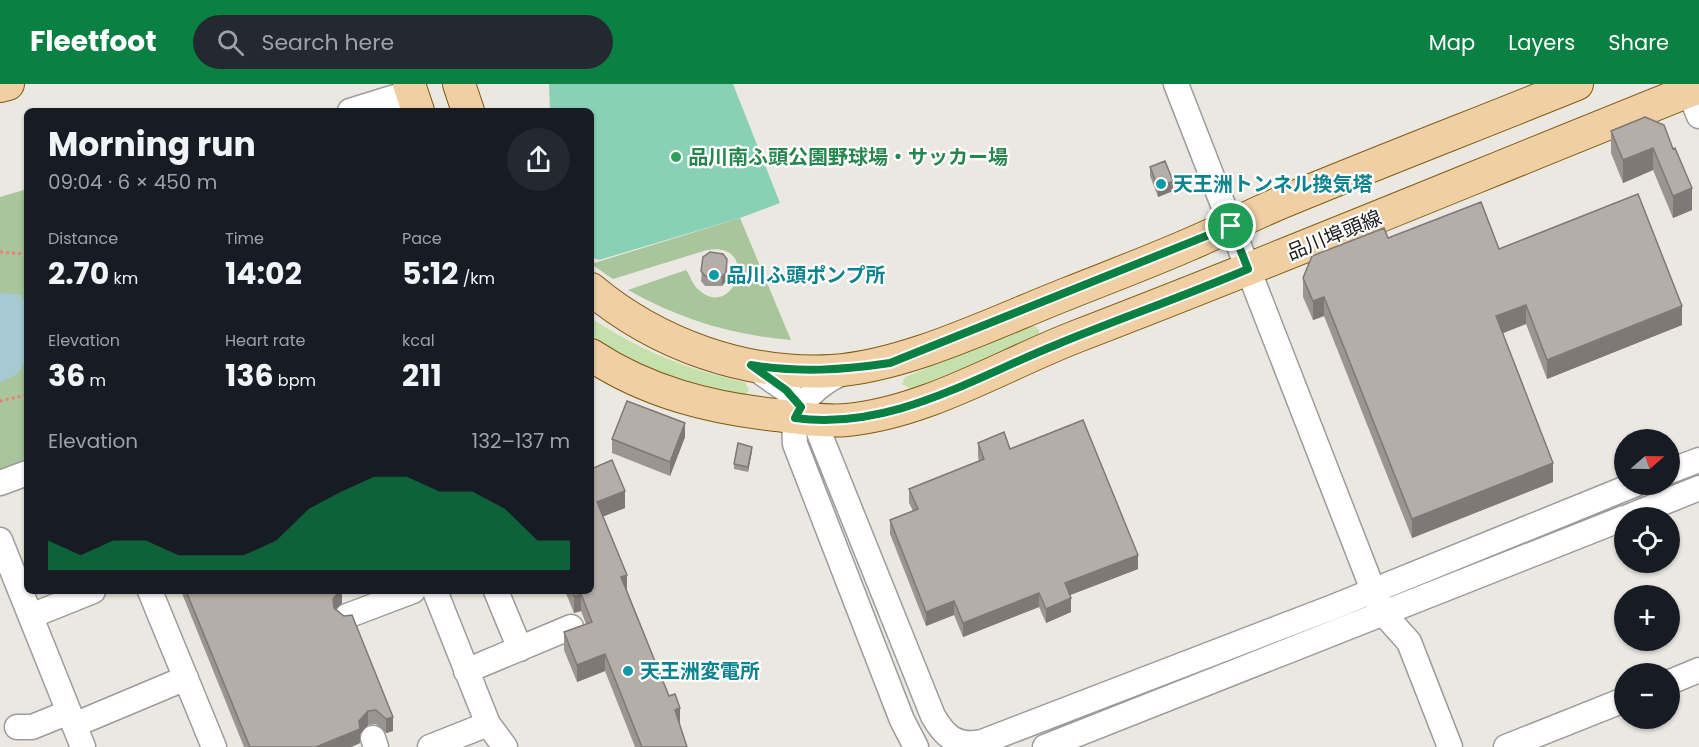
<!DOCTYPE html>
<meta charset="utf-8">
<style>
body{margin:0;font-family:Poppins,"Noto Sans JP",sans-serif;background:#242831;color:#f1f3f6;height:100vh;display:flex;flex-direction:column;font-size:22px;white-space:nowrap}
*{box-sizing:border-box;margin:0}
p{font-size:20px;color:#9ea1a6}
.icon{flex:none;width:33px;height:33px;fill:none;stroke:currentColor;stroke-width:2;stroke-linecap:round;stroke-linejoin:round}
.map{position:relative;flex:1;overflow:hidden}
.details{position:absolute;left:24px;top:24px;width:570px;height:486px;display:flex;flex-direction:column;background:#171b24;border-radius:9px;box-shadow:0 2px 4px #0004}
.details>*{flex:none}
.needle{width:39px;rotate:70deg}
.tools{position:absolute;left:1614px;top:345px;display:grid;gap:12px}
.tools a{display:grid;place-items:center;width:66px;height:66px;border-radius:50%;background:#171b24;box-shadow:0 2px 4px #0004;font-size:30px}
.pin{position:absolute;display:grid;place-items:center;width:51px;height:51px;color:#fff;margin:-26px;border:3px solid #fff;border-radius:50%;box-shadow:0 2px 6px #0007}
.round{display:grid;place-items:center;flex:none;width:63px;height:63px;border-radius:32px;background:#242831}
.headline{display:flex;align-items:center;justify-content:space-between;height:102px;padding:0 24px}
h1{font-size:33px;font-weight:700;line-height:45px}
.metrics{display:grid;grid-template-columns:repeat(3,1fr);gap:9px;height:102px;padding:6px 24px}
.metrics div{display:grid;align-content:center}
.metrics b{font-size:30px;font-weight:700}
.metrics small{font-size:16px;font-weight:400}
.metrics p{font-size:16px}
.chart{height:168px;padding:12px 24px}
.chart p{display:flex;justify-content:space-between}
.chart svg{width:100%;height:108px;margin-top:6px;fill:#0b8043;opacity:.7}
header{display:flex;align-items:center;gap:36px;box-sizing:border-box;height:84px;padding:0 30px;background:#0b8043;color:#fff}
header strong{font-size:28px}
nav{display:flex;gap:33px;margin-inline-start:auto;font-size:21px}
.search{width:420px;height:54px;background:#242831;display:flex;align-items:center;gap:15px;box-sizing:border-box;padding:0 21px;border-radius:33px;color:#9ea1a6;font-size:22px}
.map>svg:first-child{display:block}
.grass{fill:#c6e0ad}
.forest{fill:#a8c59b}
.pitch{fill:#89d1b6}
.water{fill:#a7c9d4}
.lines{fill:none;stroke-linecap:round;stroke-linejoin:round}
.minor-casing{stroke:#9c9c9c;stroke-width:27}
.major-casing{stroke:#805c12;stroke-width:34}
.path{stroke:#e78377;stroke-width:3;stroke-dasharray:3 3;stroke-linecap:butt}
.minor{stroke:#fff;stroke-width:24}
.major{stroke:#efcfa3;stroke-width:32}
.wall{fill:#9b9590}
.shaded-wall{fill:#7e7976}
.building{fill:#b4ada8;stroke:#7e7976;stroke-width:1.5}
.route-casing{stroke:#fff;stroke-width:12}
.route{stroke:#0b8043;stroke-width:8}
.leisure-dot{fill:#2e9e5b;stroke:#fff;stroke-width:2}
.culture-dot{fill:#0f9aa8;stroke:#fff;stroke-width:2}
.labels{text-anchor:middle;stroke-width:4.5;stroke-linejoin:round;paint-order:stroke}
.leisure-label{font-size:20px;font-weight:bold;fill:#27864d;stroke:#fff;text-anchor:start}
.culture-label{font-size:20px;font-weight:bold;fill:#0d838f;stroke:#fff;text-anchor:start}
.street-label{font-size:20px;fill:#1b1b1b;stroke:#fff}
</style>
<header>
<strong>Fleetfoot</strong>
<div class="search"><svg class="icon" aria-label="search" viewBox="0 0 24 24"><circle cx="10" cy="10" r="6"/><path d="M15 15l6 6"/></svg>Search here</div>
<nav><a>Map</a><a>Layers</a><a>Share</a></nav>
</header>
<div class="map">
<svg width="1699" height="663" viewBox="0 0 1699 663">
<rect width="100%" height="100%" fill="#ebe8e2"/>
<!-- grass -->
<path class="grass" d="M591 234C639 266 688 286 745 298L749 306 745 311C689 302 638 283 591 251Z
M1030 242H1035L1039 246V251L1035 255 911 305 902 300 905 293Z"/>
<!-- forest -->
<path class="forest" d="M27 105V378L0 389V113Z
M740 134 791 256C731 251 680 235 628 206L686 186C691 192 692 201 699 206 734 238 762 157 707 166L613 195 591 180Z"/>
<!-- pitch -->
<path class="pitch" d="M549 0H733L780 119 740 134 599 176 591 173V27H550Z"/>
<!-- water -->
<path class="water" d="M0 209 21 211C28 222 25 227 26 239 27 266 32 289 0 298Z"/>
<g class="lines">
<!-- minor casing -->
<g class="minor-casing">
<path id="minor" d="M1176 0 1373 506 1383 529 1409 558 1450 663
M1686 0 1699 32
M350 27 411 8
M753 283 786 306 814 336 933 632C945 653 957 663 982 658L1333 523 1636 400
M849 287C828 293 805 311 796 332 793 340 795 352 795 360L902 636 916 663
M1670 387 1699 376
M0 399 27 389
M1625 434 1699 404
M0 456 83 663
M150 507 214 663
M435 507 488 640 505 663
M496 507 520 565
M31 532 93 507
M347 532 413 507
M466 587 571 543
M1670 598 1699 586
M74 641 186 594
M17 643H32L69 628
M373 654 376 663
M430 663 488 640
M1045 663 1624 434
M1506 663 1624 616"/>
</g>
<!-- major casing -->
<g class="major-casing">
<path id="major" d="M409 0 418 27
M459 0 468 27
M0 2 8 0
M591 205C657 260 745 292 832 287 908 282 997 237 1069 209 1109 193 1149 178 1188 161 1219 148 1249 132 1280 119 1379 78 1478 40 1577 0
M591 271C647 308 710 324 776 331 799 334 823 338 847 336 927 328 1001 282 1075 253 1284 173 1491 86 1699 3"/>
</g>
<!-- path -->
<path class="path" d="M0 168 27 170
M0 317 27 311"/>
<!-- minor -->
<use href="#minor" class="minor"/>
<!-- major -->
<use href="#major" class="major"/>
</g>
<!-- wall -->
<path class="wall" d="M1645 33 1692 126 1673 134 1653 86 1623 99 1611 69V47Z
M1150 83 1173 107 1158 113 1150 92Z
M1388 154 1499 165 1682 241 1547 295 1526 240 1502 249 1553 398 1412 454 1324 232 1313 236 1303 213V194Z
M703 173 726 197 722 202H705L701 197Z
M685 353 670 392 612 369V355Z
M978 359 1010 365 1138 485 1070 511 1071 528 1046 539 1039 523 963 553 954 531 926 542 890 450V436L913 427 909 419V405L979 377 978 373Z
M752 367 748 388 734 385V380Z
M591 385 625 424 603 432 627 506 680 641 687 663H635L605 587 577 598 564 566V548L586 540 581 527 574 529 565 507H591Z
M181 507H342V519L336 525 393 647 386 649 376 640 368 641 360 650V659L351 663H244Z"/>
<!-- shaded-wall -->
<path class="shaded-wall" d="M1653 64V86L1623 99V76Z
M1173 97V107L1158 113V103Z
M1692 104V126L1673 134V112Z
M727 175 726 197 722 202V193Z
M1324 213V232L1313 236V217Z
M1526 221V240L1496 252V232Z
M1682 222V241L1547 295V276Z
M685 339V353L670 392V378Z
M752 363V367L748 388V383Z
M1553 379V398L1412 454V435Z
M625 407V424L597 435V418Z
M1138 471V485L1065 513V499Z
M627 491V508L621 493Z
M340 507H342V519L333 529V515Z
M1039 509V523L963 553V539Z
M581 510V527L574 529V512Z
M1071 514V528L1046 539V525Z
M954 517V531L926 542V528Z
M605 570V587L577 598V581Z
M680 624V641L675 626Z
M368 627V641L360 650V659L351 663H316L359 637Z
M393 633V647L386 649V635Z"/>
<!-- building -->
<path class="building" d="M1645 33 1664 41 1673 65 1675 64 1692 104 1673 112 1653 64 1623 76 1611 47Z
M1165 77 1173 97 1158 103 1150 83Z
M1638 110 1682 222 1547 276 1526 221 1496 232 1553 379 1412 435 1324 213 1313 217 1303 194 1312 172 1384 144 1388 154 1481 118 1499 165Z
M710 168 723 170 727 175 726 188 722 193 705 192 701 187 703 173Z
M627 317 685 339 670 378 612 355Z
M1083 336 1138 471 1065 499 1071 514 1046 525 1039 509 963 539 954 517 926 528 890 436 918 425 909 405 984 375 978 359 1004 348 1010 365Z
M738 359 752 363 748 383 734 380Z
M612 376 625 407 597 418 627 491 621 493 669 612 675 610 680 624 675 626 687 663H642L605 570 577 581 564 548 592 538 581 510 574 512 572 507H591V385Z
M186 507H340L333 515 334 524 344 532 352 531 393 633 386 635 376 626 368 627 359 637 360 645 316 663H250Z"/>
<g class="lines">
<!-- route casing -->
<g class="route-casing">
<path id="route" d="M1231 142 1248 185C1185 212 1121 234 1058 260 973 294 890 347 795 334L801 323 786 306 751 281C799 289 843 286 890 279Z"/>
</g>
<!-- route -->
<use href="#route" class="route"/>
</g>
<!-- markers -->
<circle class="leisure-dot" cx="676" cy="73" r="6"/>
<g class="culture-dot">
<circle cx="1161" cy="100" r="6"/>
<circle cx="714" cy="191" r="6"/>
<circle cx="628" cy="587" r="6"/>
</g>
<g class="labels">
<!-- leisure labels -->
<g class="leisure-label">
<text x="688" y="80">品川南ふ頭公園野球場・サッカー場</text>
</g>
<!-- culture labels -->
<g class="culture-label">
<text x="1173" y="107">天王洲トンネル換気塔</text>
<text x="726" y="198">品川ふ頭ポンプ所</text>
<text x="640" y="594">天王洲変電所</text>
</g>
<!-- street labels -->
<g class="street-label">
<text transform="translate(1334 151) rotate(-22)" y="7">品川埠頭線</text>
</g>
</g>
</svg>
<div class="tools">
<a><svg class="needle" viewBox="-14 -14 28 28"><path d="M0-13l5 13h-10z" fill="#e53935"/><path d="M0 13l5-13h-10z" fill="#9ea1a6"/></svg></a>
<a><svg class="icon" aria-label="locate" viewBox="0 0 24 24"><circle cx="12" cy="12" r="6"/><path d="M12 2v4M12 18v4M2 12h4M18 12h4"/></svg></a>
<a>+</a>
<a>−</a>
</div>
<div class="pin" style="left:1231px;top:142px;background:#1e9e55"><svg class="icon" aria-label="arrive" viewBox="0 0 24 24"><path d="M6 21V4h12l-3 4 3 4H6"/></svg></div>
<section class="details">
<div class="headline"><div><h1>Morning run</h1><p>09:04 · 6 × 450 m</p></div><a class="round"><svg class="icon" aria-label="share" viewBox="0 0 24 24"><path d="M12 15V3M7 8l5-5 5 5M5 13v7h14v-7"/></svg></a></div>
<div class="metrics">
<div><p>Distance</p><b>2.70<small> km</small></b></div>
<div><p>Time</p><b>14:02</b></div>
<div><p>Pace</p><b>5:12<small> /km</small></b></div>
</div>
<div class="metrics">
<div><p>Elevation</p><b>36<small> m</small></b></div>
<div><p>Heart rate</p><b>136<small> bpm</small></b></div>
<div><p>kcal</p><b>211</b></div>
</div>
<div class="chart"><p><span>Elevation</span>132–137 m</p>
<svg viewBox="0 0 160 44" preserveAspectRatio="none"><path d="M0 44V32L10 38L20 32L30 32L40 38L50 38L60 38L70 32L80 19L90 12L100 6L110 6L120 12L130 12L140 19L150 32L160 32V44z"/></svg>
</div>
</section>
</div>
